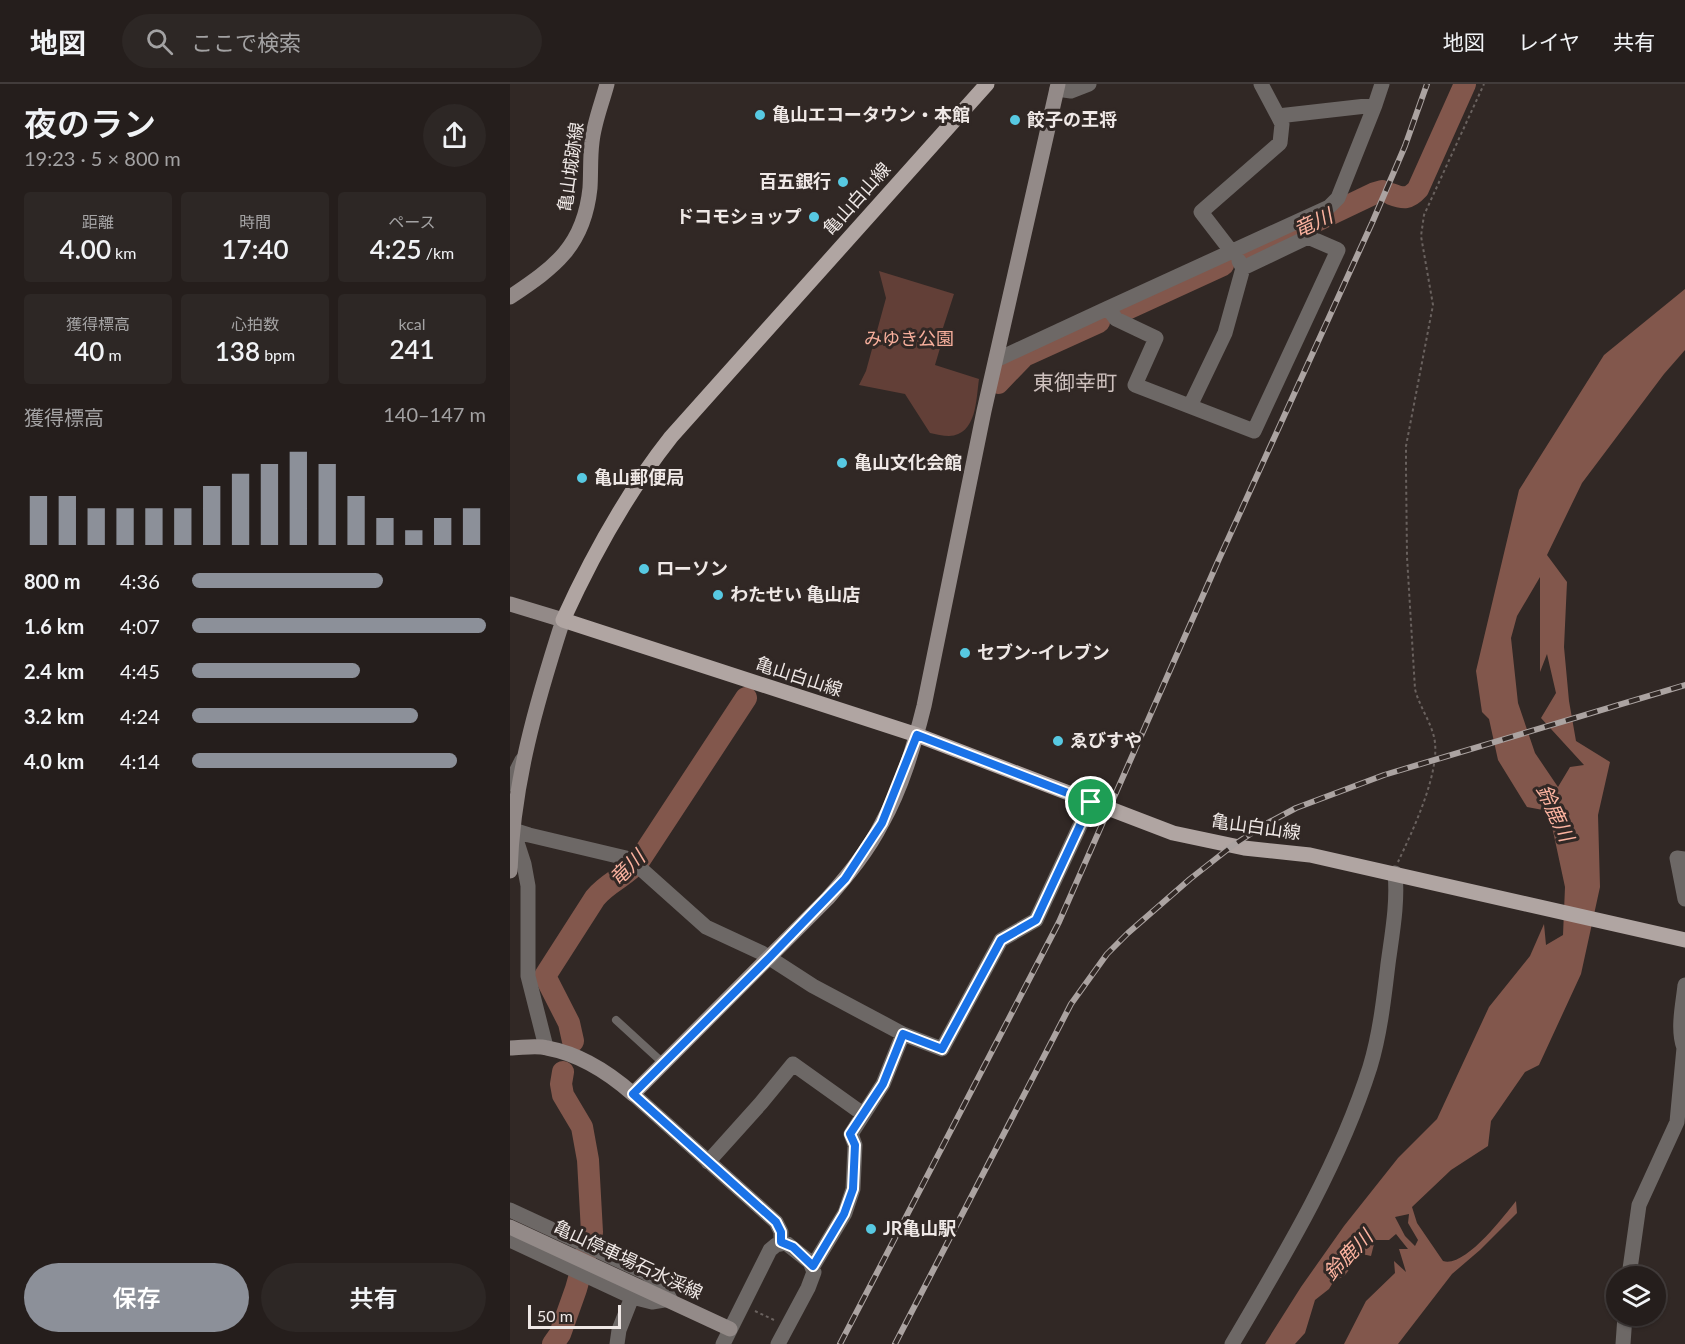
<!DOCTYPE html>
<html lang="ja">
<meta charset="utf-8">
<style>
body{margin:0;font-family:Lato,"Noto Sans JP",sans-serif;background:#2d2725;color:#f1f3f6;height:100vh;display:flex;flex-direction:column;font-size:22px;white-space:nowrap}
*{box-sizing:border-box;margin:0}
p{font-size:20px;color:#a3a2a3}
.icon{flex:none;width:33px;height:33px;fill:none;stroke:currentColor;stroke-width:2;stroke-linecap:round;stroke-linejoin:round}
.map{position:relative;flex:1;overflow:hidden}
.panel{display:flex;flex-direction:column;background:#251e1c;width:510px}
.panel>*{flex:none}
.controls{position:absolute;left:1096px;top:1182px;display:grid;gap:12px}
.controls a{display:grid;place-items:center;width:60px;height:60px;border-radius:50%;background:#251e1c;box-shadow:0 2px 4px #0004,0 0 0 2px #423c3b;font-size:30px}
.scale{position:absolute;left:18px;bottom:15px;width:93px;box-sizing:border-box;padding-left:6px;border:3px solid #efe8e6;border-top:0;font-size:16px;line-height:21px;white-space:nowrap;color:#efe8e6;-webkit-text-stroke:4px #312825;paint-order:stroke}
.pin{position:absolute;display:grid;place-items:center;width:51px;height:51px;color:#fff;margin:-26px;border:3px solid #fff;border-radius:50%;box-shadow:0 2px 6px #0007}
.round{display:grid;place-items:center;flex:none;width:63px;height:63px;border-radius:32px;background:#2d2725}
.overview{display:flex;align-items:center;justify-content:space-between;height:102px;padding:0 24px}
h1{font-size:33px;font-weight:600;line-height:45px}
.stats{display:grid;grid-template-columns:repeat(3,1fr);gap:9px;height:102px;padding:6px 24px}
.stats div{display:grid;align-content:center;border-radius:6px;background:#2d2725;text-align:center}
.stats b{font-size:26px;font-weight:600}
.stats small{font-size:16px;font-weight:400}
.stats p{font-size:16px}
.chart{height:168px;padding:12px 24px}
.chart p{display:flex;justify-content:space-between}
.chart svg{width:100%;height:108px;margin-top:6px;stroke:#8c9099;stroke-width:6}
.cta{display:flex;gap:12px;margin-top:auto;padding:12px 24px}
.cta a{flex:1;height:69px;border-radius:36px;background:#8c9099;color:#fff;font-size:24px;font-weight:600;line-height:69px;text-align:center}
.cta a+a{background:#2d2725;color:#f1f3f6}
ul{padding:0 24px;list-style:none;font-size:20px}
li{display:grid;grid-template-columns:96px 72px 1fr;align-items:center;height:45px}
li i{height:15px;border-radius:8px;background:#8c9099}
header{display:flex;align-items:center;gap:36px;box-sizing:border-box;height:84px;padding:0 30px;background:#251e1c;border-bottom:2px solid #423c3b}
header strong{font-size:28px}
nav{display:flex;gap:33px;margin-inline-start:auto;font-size:21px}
.search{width:420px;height:54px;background:#2d2725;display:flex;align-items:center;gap:15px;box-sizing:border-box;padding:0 21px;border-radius:33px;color:#a3a2a3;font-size:22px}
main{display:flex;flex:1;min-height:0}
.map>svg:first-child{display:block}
.green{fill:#623f37}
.water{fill:#82574c;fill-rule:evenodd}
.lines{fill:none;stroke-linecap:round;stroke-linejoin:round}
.river{stroke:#82574c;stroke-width:22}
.path{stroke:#6a625f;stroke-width:2;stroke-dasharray:3 3;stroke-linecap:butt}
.lane{stroke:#6d6866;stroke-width:8}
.street{stroke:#6d6866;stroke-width:15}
.secondary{stroke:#938a88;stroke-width:15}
.primary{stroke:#b0a5a2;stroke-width:15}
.rail-casing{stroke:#aba3a1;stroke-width:6}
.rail{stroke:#312825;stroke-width:4;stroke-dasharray:11;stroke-linecap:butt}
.route-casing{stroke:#fff;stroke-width:12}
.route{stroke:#1a73e8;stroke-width:8}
.poi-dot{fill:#57c9e2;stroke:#312825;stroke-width:2}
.labels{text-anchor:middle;stroke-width:6;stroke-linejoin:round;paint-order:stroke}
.poi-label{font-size:18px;font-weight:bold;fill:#efe8e6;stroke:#312825;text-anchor:start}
.street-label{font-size:18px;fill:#efe8e6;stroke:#312825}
.park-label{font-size:18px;fill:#f7af9c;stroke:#312825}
.water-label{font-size:20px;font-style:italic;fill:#fcb3a0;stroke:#312825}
.quarter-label{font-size:21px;fill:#cec1be;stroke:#312825}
</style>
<header>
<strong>地図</strong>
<div class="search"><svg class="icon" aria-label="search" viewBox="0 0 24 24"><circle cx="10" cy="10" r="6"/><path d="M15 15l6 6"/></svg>ここで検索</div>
<nav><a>地図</a><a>レイヤ</a><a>共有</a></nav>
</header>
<main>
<section class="panel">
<div class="overview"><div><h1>夜のラン</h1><p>19:23 · 5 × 800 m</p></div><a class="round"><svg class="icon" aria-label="share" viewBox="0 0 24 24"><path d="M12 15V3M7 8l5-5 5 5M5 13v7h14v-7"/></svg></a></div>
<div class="stats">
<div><p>距離</p><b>4.00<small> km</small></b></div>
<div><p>時間</p><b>17:40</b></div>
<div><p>ペース</p><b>4:25<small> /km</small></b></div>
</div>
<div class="stats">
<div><p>獲得標高</p><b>40<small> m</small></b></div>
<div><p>心拍数</p><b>138<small> bpm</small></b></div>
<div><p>kcal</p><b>241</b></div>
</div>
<div class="chart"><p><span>獲得標高</span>140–147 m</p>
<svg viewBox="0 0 160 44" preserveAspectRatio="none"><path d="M5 44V24M15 44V24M25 44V29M35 44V29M45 44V29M55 44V29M65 44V20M75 44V15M85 44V11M95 44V6M105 44V11M115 44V24M125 44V33M135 44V38M145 44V33M155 44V29"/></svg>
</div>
<ul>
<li><b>800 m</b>4:36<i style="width:65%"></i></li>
<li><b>1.6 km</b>4:07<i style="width:100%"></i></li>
<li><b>2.4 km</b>4:45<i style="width:57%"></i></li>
<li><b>3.2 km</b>4:24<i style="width:77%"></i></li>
<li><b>4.0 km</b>4:14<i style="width:90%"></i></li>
</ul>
<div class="cta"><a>保存</a><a>共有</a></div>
</section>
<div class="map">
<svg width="1175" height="1260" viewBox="0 0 1175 1260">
<rect width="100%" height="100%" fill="#312825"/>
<!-- green -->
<path class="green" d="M369 187 444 210 431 250 433 254 425 281 469 295C466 315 467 351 439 352 433 352 426 350 420 349L395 310 349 301 356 287 376 214Z"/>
<!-- water -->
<path class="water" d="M1175 205V266L1154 290 1072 399 1037 471 1057 498 1054 563 1059 617 1066 657 1100 678 1088 731 1090 803 1071 890 1029 981 1015 988 981 1037 978 1062 941 1086 902 1123 907 1139 933 1177C955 1184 993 1133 1006 1117L1007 1129 970 1166 942 1190 888 1260H834L856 1217 885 1189 884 1177 896 1188 889 1165H898L886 1150 879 1156H865L861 1172 852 1170 846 1172C839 1182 839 1194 825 1195L819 1205 805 1216 795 1249 785 1260H755L791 1203 834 1142 888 1074 927 1035 979 923 1020 872 1034 840 1036 861 1053 851 1055 803 1043 747 1033 726 1017 723 988 676 979 635 972 628 966 587 1009 406 1094 271ZM1030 493V588L1037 570 1046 609 1031 634 1074 681 1060 683 1048 703 1025 669 1008 619 1001 554 1007 532ZM899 1130 898 1139 908 1156 905 1162 895 1152 885 1133Z"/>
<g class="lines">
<!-- river -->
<path class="river" d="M881 110C894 115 899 115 908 105L955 0
M735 171 865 109 872 107
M617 225 713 181
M488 299 514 272 589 238
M63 957 59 939 35 892 85 814C98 798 117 792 129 777L236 614
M43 1260 50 1250 66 1205 82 1148 78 1076 72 1043 53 1011 51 1000 53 988"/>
<!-- path -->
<path class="path" d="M888 778C902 748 932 686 924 653 920 636 909 622 905 605L897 473 896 386V362L923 221 911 152 914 131 974 0
M245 1227 264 1236"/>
<!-- lane -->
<path class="lane" d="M106 936 153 979"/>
<!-- street -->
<path class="street" d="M547 5 561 7 579 0
M865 21 872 0
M721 167 691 128 770 59 772 40 768 32
M598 224 819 123 828 114 865 21 768 32 751 0
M486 276 598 224 606 235 646 254 625 301 744 347 828 166 798 153 733 184
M680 322 715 249 733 184 729 177
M0 700 12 676
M3 746 19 751 116 774 130 784 196 843 252 869 303 902 393 950 432 965 491 856 526 836 581 718
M3 746 14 780 18 802V892L36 963
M1175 775 1167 774 1175 815
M123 1010 266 1138 271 1148V1158
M198 1078 251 1019 283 980 353 1030
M0 1126 136 1189 152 1200 160 1215 142 1218 122 1213 0 1156
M303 1182 335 1129 343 1105 345 1061 341 1050 373 1000 393 950
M1119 1192 1129 1121 1167 1038 1174 964C1167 945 1173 921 1175 901
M107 1260 109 1246 122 1213
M213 1260 260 1166 266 1161 276 1159 300 1178 304 1188 298 1204 268 1260
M722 1260C774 1172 829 1081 860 983 870 950 874 914 878 880 882 850 888 819 885 789
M1113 1260 1115 1232"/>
<!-- secondary -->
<path class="secondary" d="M0 213C45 183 74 162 80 104 81 88 80 73 82 58 84 38 92 19 97 0
M0 520 53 536C26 620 3 699 0 787
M0 964C12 964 26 961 37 964 70 970 98 988 123 1010L318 814C338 791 358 767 372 739 392 703 404 662 414 622L474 327 548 0
M0 1143 220 1245"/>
<!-- primary -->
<path class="primary" d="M477 0 161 353C116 410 83 470 53 536L407 651 663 749 734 764 800 771 1175 856"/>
<!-- rail casing -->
<g class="rail-casing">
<path id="rail" d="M330 1260 549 838 709 475 862 139 895 62 917 0
M385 1260 561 920 597 870 618 849 680 795 722 762 754 741 786 724 874 691 1175 601"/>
</g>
<!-- rail -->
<use href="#rail" class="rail"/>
</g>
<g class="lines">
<!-- route casing -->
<g class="route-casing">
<path id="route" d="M407 651 581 718 526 836 491 856 432 965 393 950 373 1000 340 1050 345 1061 343 1105 334 1130 303 1182 283 1163 271 1158V1148L266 1138 123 1010 259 874 335 795 372 739Z"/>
</g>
<!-- route -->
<use href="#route" class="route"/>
</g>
<!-- markers -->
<g class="poi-dot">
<circle cx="250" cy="31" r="6"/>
<circle cx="505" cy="36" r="6"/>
<circle cx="333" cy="98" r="6"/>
<circle cx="304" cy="133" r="6"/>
<circle cx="332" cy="379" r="6"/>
<circle cx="72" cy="394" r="6"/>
<circle cx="134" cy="485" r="6"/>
<circle cx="208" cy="511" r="6"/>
<circle cx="455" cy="569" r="6"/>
<circle cx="548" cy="657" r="6"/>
<circle cx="361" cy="1145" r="6"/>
</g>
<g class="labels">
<!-- poi labels -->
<g class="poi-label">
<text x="262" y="37">亀山エコータウン・本館</text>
<text x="517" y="42">餃子の王将</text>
<text x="321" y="104" text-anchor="end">百五銀行</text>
<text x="292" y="139" text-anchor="end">ドコモショップ</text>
<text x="344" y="385">亀山文化会館</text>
<text x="84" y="400">亀山郵便局</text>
<text x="146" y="491">ローソン</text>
<text x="220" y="517">わたせい 亀山店</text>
<text x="467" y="575">セブン-イレブン</text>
<text x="560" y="663">ゑびすや</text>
<text x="373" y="1151">JR亀山駅</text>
</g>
<!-- street labels -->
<g class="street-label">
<text transform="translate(61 83) rotate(-82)" y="6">亀山城跡線</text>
<text transform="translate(347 115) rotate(-48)" y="6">亀山白山線</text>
<text transform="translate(289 593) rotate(18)" y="6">亀山白山線</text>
<text transform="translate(746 743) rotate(8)" y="6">亀山白山線</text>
<text transform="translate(118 1176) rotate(25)" y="6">亀山停車場石水渓線</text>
</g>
<!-- park labels -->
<g class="park-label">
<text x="399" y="261">みゆき公園</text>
</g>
<!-- water labels -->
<g class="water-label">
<text transform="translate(803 139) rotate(-25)" y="7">竜川</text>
<text transform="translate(1045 729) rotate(65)" y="7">鈴鹿川</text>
<text transform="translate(117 784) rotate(-45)" y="7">竜川</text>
<text transform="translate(838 1171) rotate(-46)" y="7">鈴鹿川</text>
</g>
<!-- quarter labels -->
<g class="quarter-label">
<text x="565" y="306">東御幸町</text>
</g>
</g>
</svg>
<div class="controls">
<a><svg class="icon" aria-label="layers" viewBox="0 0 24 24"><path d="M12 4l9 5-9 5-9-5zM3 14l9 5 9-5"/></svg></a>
</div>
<div class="scale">50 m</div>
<div class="pin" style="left:581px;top:718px;background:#1e9e55"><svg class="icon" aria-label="arrive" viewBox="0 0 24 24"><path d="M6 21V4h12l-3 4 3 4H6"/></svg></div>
</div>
</main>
